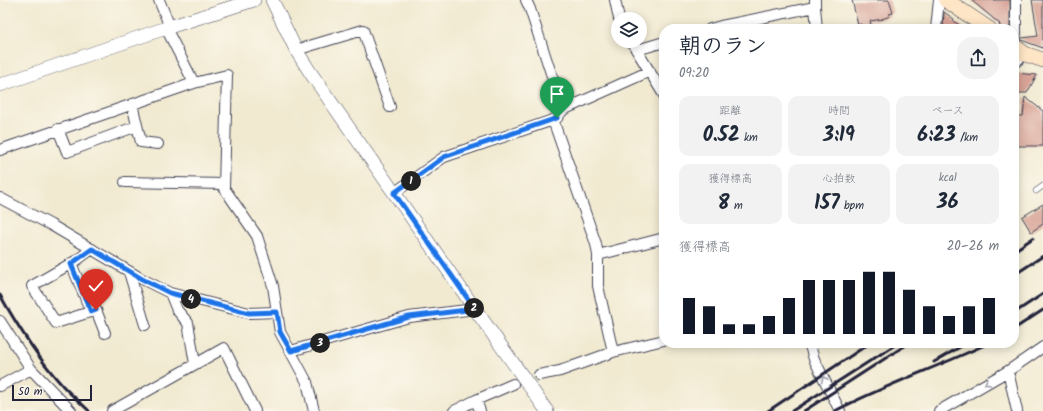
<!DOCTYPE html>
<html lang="ja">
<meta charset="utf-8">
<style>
body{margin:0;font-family:Kalam,"Klee One",sans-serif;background:#f2f2f3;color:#1f2937;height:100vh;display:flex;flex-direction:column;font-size:15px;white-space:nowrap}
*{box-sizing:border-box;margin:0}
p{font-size:13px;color:#747a83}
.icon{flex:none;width:22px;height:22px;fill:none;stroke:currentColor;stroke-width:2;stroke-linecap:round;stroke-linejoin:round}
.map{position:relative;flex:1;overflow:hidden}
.drawer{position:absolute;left:659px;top:24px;width:360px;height:324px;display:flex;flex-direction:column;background:#fff;border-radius:16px;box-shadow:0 2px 10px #0003}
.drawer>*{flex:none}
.buttons{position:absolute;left:611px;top:12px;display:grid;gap:8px}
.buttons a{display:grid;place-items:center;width:36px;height:36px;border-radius:50%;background:#fff;box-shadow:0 2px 10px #0003;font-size:20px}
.scale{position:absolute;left:12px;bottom:10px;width:80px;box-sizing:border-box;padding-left:4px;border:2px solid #22223b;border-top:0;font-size:11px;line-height:14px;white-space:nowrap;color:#22223b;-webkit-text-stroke:3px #fbf7ec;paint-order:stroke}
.pin{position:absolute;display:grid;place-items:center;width:34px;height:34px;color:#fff;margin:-41px -17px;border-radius:50% 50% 50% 0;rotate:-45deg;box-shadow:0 0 4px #0007}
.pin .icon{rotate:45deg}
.km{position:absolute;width:20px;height:20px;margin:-10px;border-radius:50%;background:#222;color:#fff;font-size:11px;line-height:20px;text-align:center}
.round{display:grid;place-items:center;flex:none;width:42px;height:42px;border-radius:16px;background:#f2f2f3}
.summary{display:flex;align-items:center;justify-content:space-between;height:68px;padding:0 20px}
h1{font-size:22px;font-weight:700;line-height:30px}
.stats{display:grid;grid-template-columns:repeat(3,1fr);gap:6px;height:68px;padding:4px 20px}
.stats div{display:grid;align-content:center;border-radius:10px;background:#f2f2f3;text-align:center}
.stats b{font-size:20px;font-weight:700}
.stats small{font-size:11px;font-weight:400}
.stats p{font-size:11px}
.chart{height:112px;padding:8px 20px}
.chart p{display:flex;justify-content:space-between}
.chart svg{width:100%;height:72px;margin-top:4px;stroke:#111827;stroke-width:6}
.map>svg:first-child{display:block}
.building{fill:#d4998c}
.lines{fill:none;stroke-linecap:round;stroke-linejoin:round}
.service-casing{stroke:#414052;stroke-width:6}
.minor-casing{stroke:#414052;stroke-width:12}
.tertiary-casing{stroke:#414052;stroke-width:14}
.secondary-casing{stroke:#414052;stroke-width:16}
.service{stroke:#fff;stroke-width:5}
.minor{stroke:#fff;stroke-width:10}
.tertiary{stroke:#fff;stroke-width:13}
.secondary{stroke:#fde5c5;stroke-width:15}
.rail{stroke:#22223b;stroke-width:3}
.oneway{stroke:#9c9ca7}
.route-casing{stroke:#fff;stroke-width:8}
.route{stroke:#1a73e8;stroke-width:5}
</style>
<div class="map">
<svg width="1043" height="411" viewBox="0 0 1043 411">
<rect width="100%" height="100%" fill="#fbf7ec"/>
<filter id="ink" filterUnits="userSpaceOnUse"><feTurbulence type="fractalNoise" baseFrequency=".025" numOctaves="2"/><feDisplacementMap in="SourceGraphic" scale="8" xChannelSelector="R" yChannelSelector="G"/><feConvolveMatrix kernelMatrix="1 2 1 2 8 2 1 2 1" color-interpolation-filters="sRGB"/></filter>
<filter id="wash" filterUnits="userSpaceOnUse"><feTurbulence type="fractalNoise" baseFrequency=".012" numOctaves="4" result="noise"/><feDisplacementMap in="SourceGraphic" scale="16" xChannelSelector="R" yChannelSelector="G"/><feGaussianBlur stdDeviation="0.9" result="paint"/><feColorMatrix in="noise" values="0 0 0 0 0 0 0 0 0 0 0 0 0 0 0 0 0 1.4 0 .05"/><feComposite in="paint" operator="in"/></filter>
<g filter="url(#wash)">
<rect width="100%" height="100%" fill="#f1ead1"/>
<g id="blocks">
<!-- building -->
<path class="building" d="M852 0H889L893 13 889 14 890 16 882 19H883L870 21 871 25 862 27 861 24 858 25Z
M971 0H1010V29H1004L999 25 1000 24Z
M1032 0H1043V48L1021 40 1022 38 1038 36Z
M944 12 954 19 953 21 966 29H943Z
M1015 73 1037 75 1027 93H1014Z
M1025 97 1043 111V146H1014V116H1023Z
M1043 204V224L1031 232 1022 217Z"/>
</g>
</g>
<g filter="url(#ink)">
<use href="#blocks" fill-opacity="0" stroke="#414052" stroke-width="1"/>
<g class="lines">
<!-- service casing -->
<g class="service-casing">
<path id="service" d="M1036 191 1043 186"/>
</g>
<!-- minor casing -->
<g class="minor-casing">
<path id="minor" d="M159 0 170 27
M526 0 530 9 563 110
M615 0 619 19
M815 0V7L817 29
M166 28 194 83
M710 29 721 26 815 7
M936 29 939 0
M631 41 664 95
M1014 44 1016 34V0
M296 50 363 30 390 107
M637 50 664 42
M1014 63 1025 54
M132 104 141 142 158 144
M553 120 596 244 598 255V286L613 352
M58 129 67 152 137 126
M0 150 194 83 227 75 224 188 257 236 273 286 280 332 307 382 314 411
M125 182 224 184
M394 193 444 157 553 120 557 118 563 110 650 71
M0 198 51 225 142 279 170 293 249 313 277 312
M92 249 77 260 32 286 56 323 96 310 105 333
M598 255 664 238
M71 263 91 312
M129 272 145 325
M170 293 177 310 188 323 195 364
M0 321 31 369 71 411
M808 343 810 346 814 359 840 411
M291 351 409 317 475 309
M1008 371 1017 411
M539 375 560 371 613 352 664 340
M0 386 31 369
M476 400 480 411
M112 411 224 348 255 411
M454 411 476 400 513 384
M939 411 1008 371 1043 347"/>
</g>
<!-- tertiary casing -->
<g class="tertiary-casing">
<path id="tertiary" d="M272 0 296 50 310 72 475 309 547 411
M0 85 166 28 254 0"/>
</g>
<!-- secondary casing -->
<g class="secondary-casing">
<path id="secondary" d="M946 0 989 29
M1014 46 1025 54 1043 60"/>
</g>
<!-- service -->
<use href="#service" class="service"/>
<!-- minor -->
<use href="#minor" class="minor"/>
<!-- tertiary -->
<use href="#tertiary" class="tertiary"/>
<!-- secondary -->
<use href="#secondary" class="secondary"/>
<!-- rail -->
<path class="rail" d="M1014 251 1033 238
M1014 275 1043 256
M0 295C18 327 38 358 62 385 70 394 80 402 89 411
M1014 313 1043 294
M1014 329 1043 310
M934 362 967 343
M768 411 870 343
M792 411 898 343
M804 411 909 343
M835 411C885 385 938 367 989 343"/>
</g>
<!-- one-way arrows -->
<defs><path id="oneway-chevron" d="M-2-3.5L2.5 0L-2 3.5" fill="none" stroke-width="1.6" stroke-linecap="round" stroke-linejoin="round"/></defs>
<g class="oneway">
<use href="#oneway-chevron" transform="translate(824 379) rotate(-116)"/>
<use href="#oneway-chevron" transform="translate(987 383) rotate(150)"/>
</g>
</g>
<g class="lines" filter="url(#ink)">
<!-- route casing -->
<g class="route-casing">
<path id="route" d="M96 310 91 312 71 264 92 249 142 279 170 293 249 313 277 312 280 332 291 351 409 317 475 309 394 193 444 157 557 118"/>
</g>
<!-- route -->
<use href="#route" class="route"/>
</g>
</svg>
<div class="buttons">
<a><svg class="icon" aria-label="layers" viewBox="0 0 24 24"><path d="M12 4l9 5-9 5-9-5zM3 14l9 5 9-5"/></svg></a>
</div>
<div class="scale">50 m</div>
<div class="pin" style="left:557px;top:118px;background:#1e9e55"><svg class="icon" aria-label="arrive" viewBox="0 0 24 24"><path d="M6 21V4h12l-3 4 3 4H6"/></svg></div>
<div class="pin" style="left:96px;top:310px;background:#d93025"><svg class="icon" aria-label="check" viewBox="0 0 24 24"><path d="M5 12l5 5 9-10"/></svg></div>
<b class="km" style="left:411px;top:181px">1</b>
<b class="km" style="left:474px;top:308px">2</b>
<b class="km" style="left:320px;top:343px">3</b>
<b class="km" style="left:191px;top:299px">4</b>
<section class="drawer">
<div class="summary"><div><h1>朝のラン</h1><p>09:20</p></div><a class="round"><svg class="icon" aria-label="share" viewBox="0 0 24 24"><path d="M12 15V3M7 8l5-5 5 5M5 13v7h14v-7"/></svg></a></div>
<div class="stats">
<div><p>距離</p><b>0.52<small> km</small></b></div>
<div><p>時間</p><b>3:19</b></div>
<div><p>ペース</p><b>6:23<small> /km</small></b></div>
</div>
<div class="stats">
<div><p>獲得標高</p><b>8<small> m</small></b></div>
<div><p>心拍数</p><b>157<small> bpm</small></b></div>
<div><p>kcal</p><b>36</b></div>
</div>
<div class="chart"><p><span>獲得標高</span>20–26 m</p>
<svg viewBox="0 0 160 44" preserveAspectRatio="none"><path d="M5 44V22M15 44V27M25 44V38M35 44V38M45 44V33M55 44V22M65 44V11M75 44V11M85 44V11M95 44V6M105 44V6M115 44V17M125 44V27M135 44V33M145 44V27M155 44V22"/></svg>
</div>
</section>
</div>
